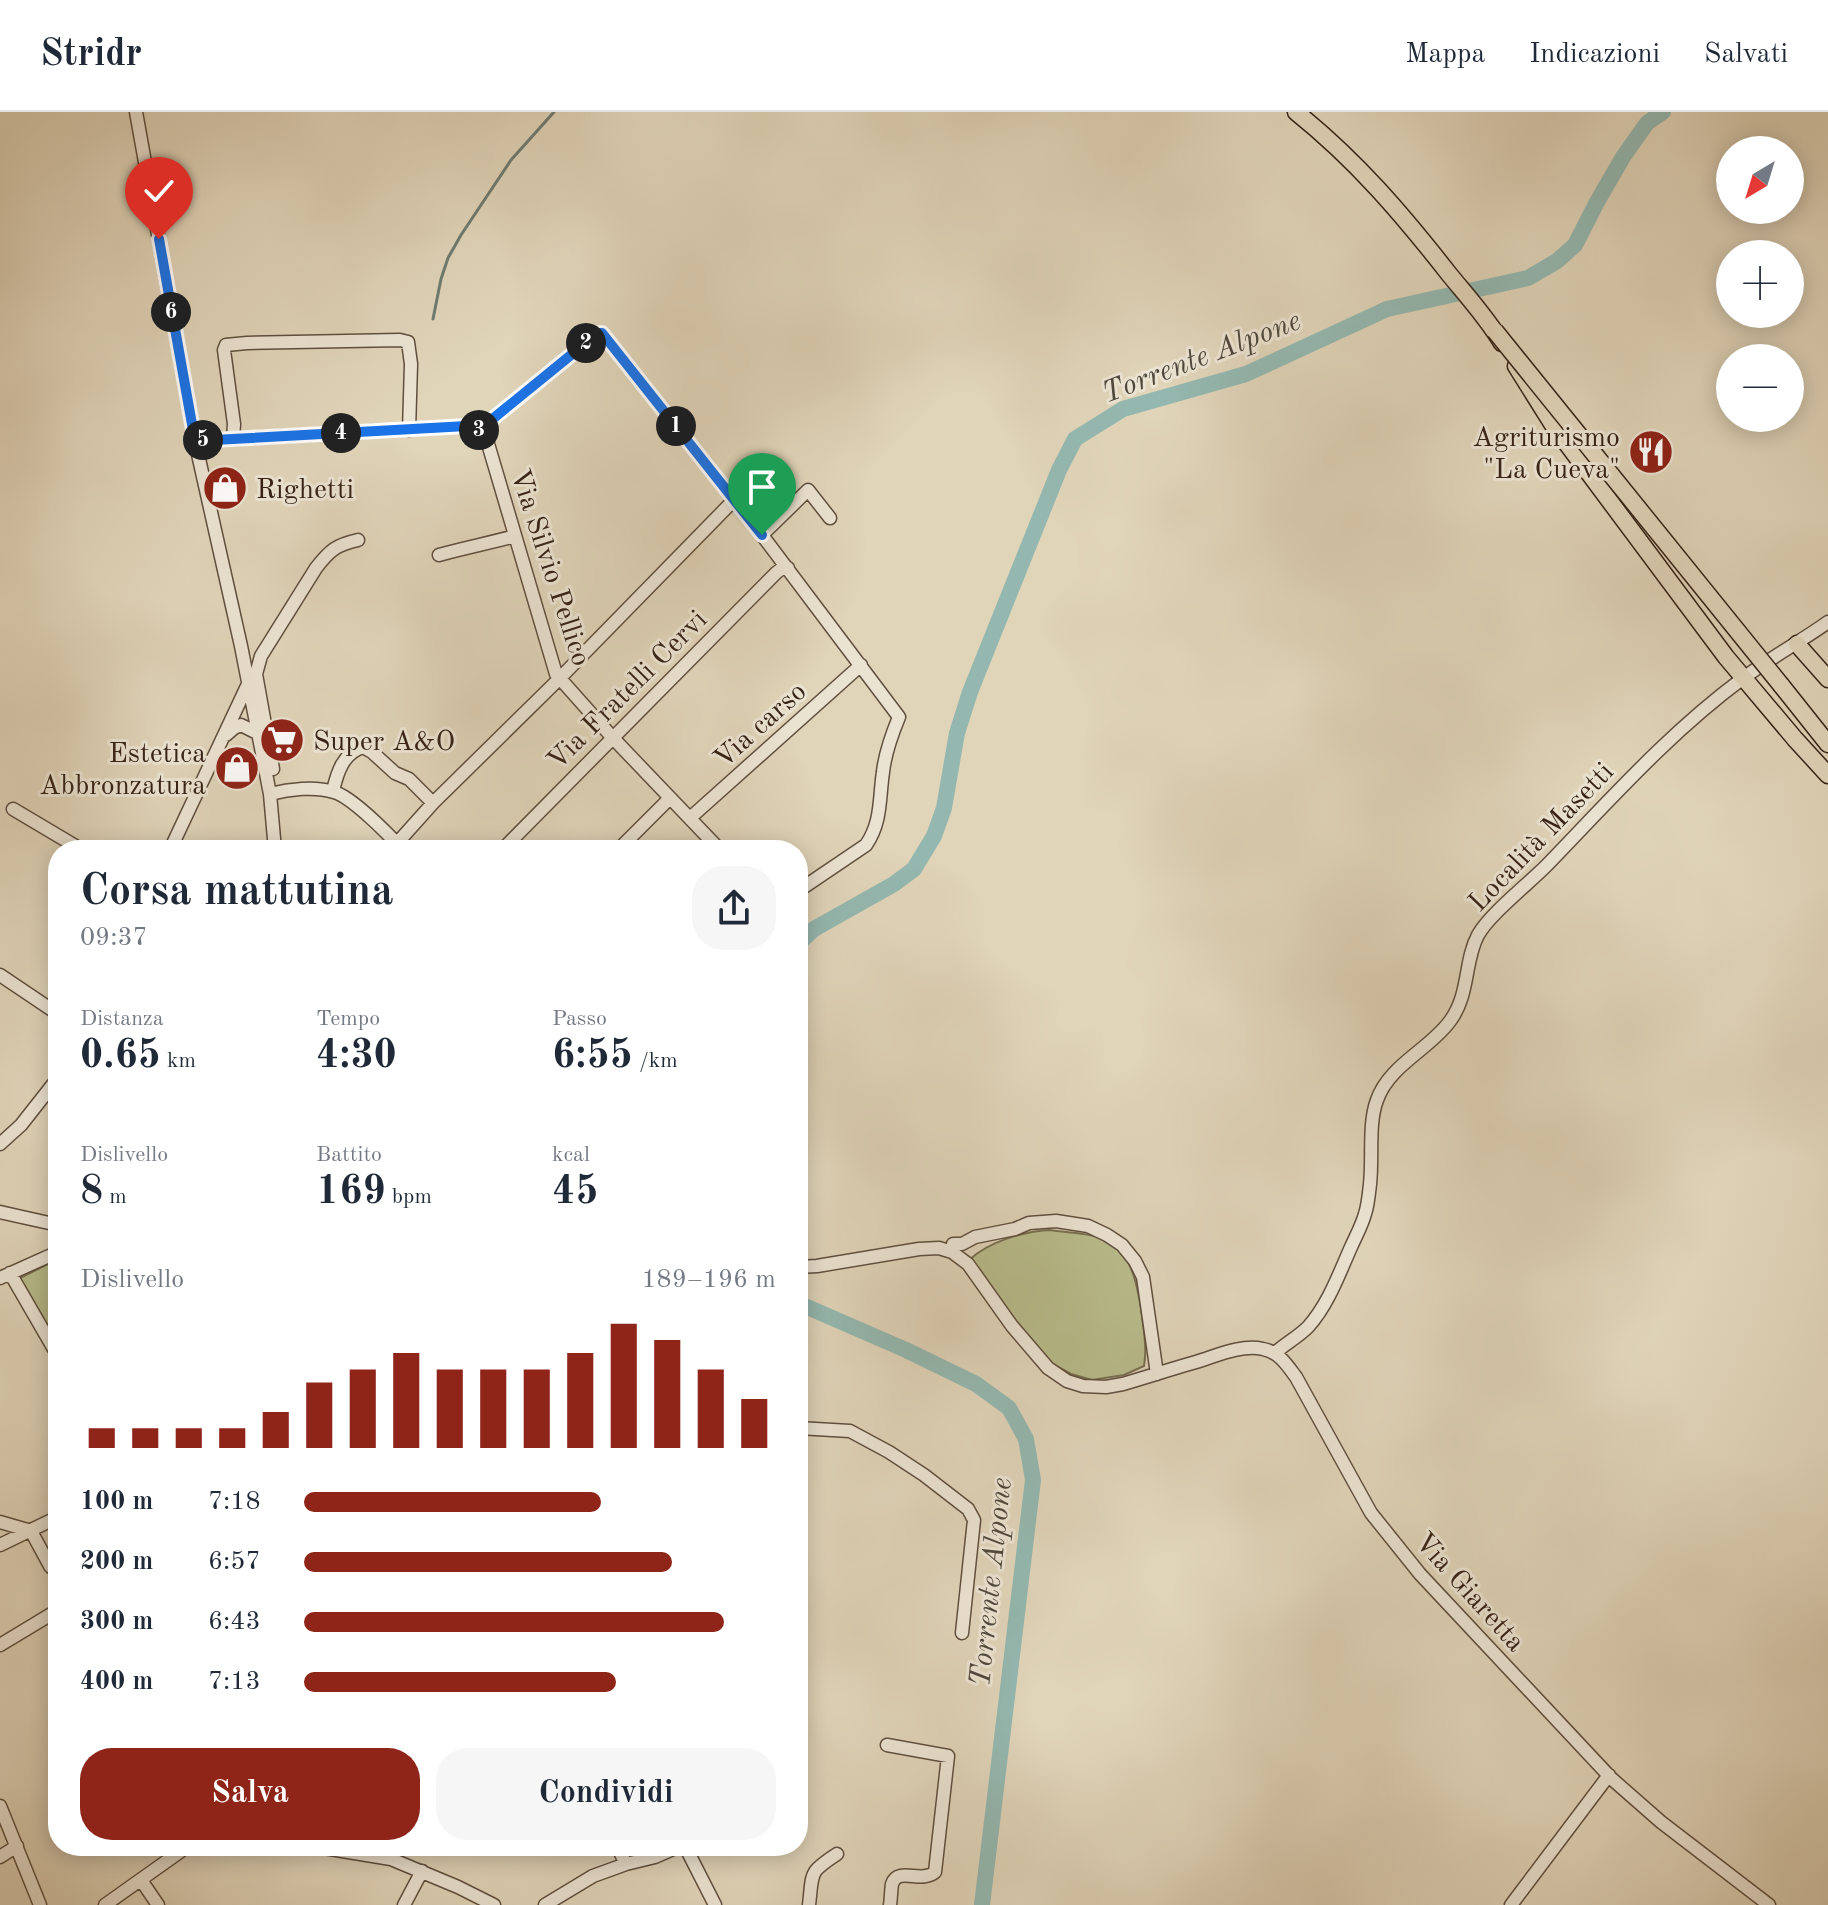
<!DOCTYPE html>
<html lang="it">
<meta charset="utf-8">
<style>
body{margin:0;font-family:"Old Standard TT",serif;background:#f6f6f7;color:#1f2937;height:100vh;display:flex;flex-direction:column;font-size:30px;white-space:nowrap}
*{box-sizing:border-box;margin:0}
p{font-size:26px;color:#747a83}
.icon{flex:none;width:44px;height:44px;fill:none;stroke:currentColor;stroke-width:2;stroke-linecap:round;stroke-linejoin:round}
.map{position:relative;flex:1;overflow:hidden}
.drawer{position:absolute;left:48px;top:728px;width:760px;height:1016px;display:flex;flex-direction:column;background:#fff;border-radius:32px;box-shadow:0 4px 20px #0003}
.drawer>*{flex:none}
.needle{width:52px;rotate:218deg}
.buttons{position:absolute;left:1716px;top:24px;display:grid;gap:16px}
.buttons a{display:grid;place-items:center;width:88px;height:88px;border-radius:50%;background:#fff;box-shadow:0 4px 20px #0003;font-size:40px}
.pin{position:absolute;display:grid;place-items:center;width:68px;height:68px;color:#fff;margin:-82px -34px;border-radius:50% 50% 50% 0;rotate:-45deg;box-shadow:0 0 8px #0007}
.pin .icon{rotate:45deg}
.km{position:absolute;width:40px;height:40px;margin:-20px;border-radius:50%;background:#222;color:#fff;font-size:22px;line-height:40px;text-align:center}
.round{display:grid;place-items:center;flex:none;width:84px;height:84px;border-radius:32px;background:#f6f6f7}
.overview{display:flex;align-items:center;justify-content:space-between;height:136px;padding:0 32px}
h1{font-size:44px;font-weight:700;line-height:60px}
.stats{display:grid;grid-template-columns:repeat(3,1fr);gap:12px;height:136px;padding:8px 32px}
.stats div{display:grid;align-content:center}
.stats b{font-size:40px;font-weight:700}
.stats small{font-size:22px;font-weight:400}
.stats p{font-size:22px}
.chart{height:224px;padding:16px 32px}
.chart p{display:flex;justify-content:space-between}
.chart svg{width:100%;height:144px;margin-top:8px;stroke:#8f2418;stroke-width:6}
.button{display:flex;gap:16px;margin-top:auto;padding:16px 32px}
.button a{flex:1;height:92px;border-radius:32px;background:#8f2418;color:#fff;font-size:32px;font-weight:700;line-height:92px;text-align:center}
.button a+a{background:#f6f6f7;color:#1f2937}
ul{padding:0 32px;list-style:none;font-size:26px}
li{display:grid;grid-template-columns:128px 96px 1fr;align-items:center;height:60px}
li i{height:20px;border-radius:10px;background:#8f2418}
header{display:flex;align-items:center;gap:48px;box-sizing:border-box;height:112px;padding:0 40px;background:#fff;border-bottom:2px solid #e0e1e3}
header strong{font-size:38px}
nav{display:flex;gap:44px;margin-inline-start:auto;font-size:28px}
.map>svg:first-child{display:block}
.green{fill:#b8bb8b;stroke:#776f50;stroke-width:2}
.lines{fill:none;stroke-linecap:round;stroke-linejoin:round}
.stream{stroke:#6e7c72;stroke-width:3}
.river{stroke:#94b8b0;stroke-width:16}
.minor-casing{stroke:#604f3f;stroke-width:15}
.major-casing{stroke:#362316;stroke-width:19}
.minor{stroke:#ebe3d2;stroke-width:12}
.major{stroke:#e0d4b9;stroke-width:16}
.major-bridge-casing{stroke:#362316;stroke-width:19;stroke-linecap:butt}
.major-bridge{stroke:#e0d4b9;stroke-width:16}
.route-casing{stroke:#fff;stroke-width:16}
.route{stroke:#1a73e8;stroke-width:10}
.labels{text-anchor:middle;stroke-width:6;stroke-linejoin:round;paint-order:stroke}
.poi-label{font-size:28px;fill:#362316;stroke:#ebe3d2;text-anchor:end}
.street-label{font-size:28px;fill:#362316;stroke:#ebe3d2}
.water-label{font-size:30px;font-style:italic;fill:#4e483c;stroke:#ebe3d2}
</style>
<header>
<strong>Stridr</strong>
<nav><a>Mappa</a><a>Indicazioni</a><a>Salvati</a></nav>
</header>
<div class="map">
<svg width="1828" height="1793" viewBox="0 0 1828 1793">
<rect width="100%" height="100%" fill="#e0d4b9"/>
<filter id="stains"><feTurbulence type="fractalNoise" baseFrequency=".0025" numOctaves="4"/><feColorMatrix values="0 0 0 0 .2 0 0 0 0 .09 0 0 0 0 .02 0 0 0 .5 -.17"/></filter>
<radialGradient id="worn" r=".72"><stop offset=".6" stop-color="#630" stop-opacity="0"/><stop offset="1" stop-color="#630" stop-opacity=".3"/></radialGradient>
<!-- green -->
<path class="green" d="M1049 1118C1064 1120 1086 1121 1099 1125 1132 1135 1138 1175 1142 1204 1144 1221 1147 1237 1144 1254L1124 1263 1092 1268 1071 1262 1051 1251 1031 1231 969 1148C990 1129 1022 1120 1049 1118Z
M58 1147V1239L18 1167Z"/>
<g class="lines">
<!-- stream -->
<path class="stream" d="M433 207 441 167 448 146 461 123 511 48 554 0"/>
<!-- river -->
<path class="river" d="M798 832 814 817 894 772 914 757 934 724 944 696 957 621 970 580 1059 358 1075 327 1123 297 1246 262 1387 197 1528 166 1557 149 1575 133 1597 90 1623 45 1647 11 1663 0
M798 1191 906 1238 976 1272 1009 1296 1026 1327 1033 1368 982 1793"/>
<!-- minor casing -->
<g class="minor-casing">
<path id="minor" d="M136 0 195 329 241 534 270 682 275 738
M479 318 598 221H602L762 423 899 605C892 622 885 641 883 660 879 686 882 710 866 733L798 779
M233 327 234 312 224 238 226 233 247 231 400 228 408 230 411 252 409 318
M195 329 467 314 479 318 486 325 556 562 612 625 720 738
M762 423 808 378 830 406
M439 443C464 436 490 431 515 424
M256 562 273 657
M226 623 234 616 241 613 257 621
M333 679C337 661 343 641 363 635L372 640 395 661 409 667 433 691
M270 682C289 677 315 674 334 680 352 685 389 723 403 738
M13 697 82 738
M690 706 861 553
M170 738 248 572 256 562 261 544 316 456C330 438 336 433 358 428
M391 738 433 691 559 567 734 388
M502 738 776 461 781 457 788 456
M618 738 670 686
M0 863 58 902
M0 1032 21 1013 58 966
M0 1100 58 1113
M952 1140 953 1132H962L975 1125 1015 1117 1029 1111 1056 1109 1088 1114 1107 1123 1122 1133 1135 1149 1143 1165 1157 1262
M798 1155 817 1154 919 1137 939 1136 952 1140 968 1152 1012 1214 1048 1256 1067 1269 1083 1274 1106 1275 1123 1272C1147 1265 1171 1257 1196 1250 1216 1244 1241 1232 1263 1237 1279 1240 1287 1253 1296 1265L1371 1401 1420 1462 1612 1667 1661 1710 1769 1793
M10 1161 58 1244
M0 1166 58 1140
M1275 1241C1285 1232 1298 1225 1308 1215 1328 1193 1339 1162 1351 1135 1356 1124 1362 1113 1365 1102 1368 1093 1369 1081 1370 1072 1373 1046 1368 1012 1377 988 1389 953 1430 937 1450 909 1470 882 1464 849 1478 823 1490 802 1527 773 1546 754 1609 689 1669 621 1742 567 1770 546 1800 530 1828 510
M798 1316 850 1319 889 1340 924 1363 968 1397 974 1408 962 1521
M0 1410 31 1419 50 1454 58 1462
M0 1433 58 1405
M0 1533 58 1498
M887 1633 948 1644 935 1760C921 1772 898 1754 892 1772 891 1778 891 1787 890 1793
M0 1694 40 1793
M312 1734 391 1747 458 1775 494 1793
M617 1734 626 1752
M685 1734 715 1793
M0 1745 17 1734
M141 1768 158 1793
M105 1793 188 1734
M404 1793 422 1759
M545 1793 593 1764 626 1752 655 1745 680 1734
M809 1793C813 1760 808 1761 837 1742
M1511 1793 1609 1663"/>
</g>
<!-- major casing -->
<g class="major-casing">
<path id="major" d="M1296 0C1356 48 1402 102 1449 162 1467 184 1487 206 1502 231
M1516 254 1553 313 1726 545 1795 627 1828 663
M1797 532 1828 567
M1781 573 1828 632"/>
</g>
<!-- minor -->
<use href="#minor" class="minor"/>
<!-- major -->
<use href="#major" class="major"/>
<!-- major-bridge casing -->
<g class="major-bridge-casing">
<path id="major-bridge" d="M1495 219 1781 573"/>
</g>
<!-- major-bridge -->
<use href="#major-bridge" class="major-bridge"/>
</g>
<g class="lines">
<!-- route casing -->
<g class="route-casing">
<path id="route" d="M159 127 195 329 467 314 479 318 598 221H602L762 423"/>
</g>
<!-- route -->
<use href="#route" class="route"/>
</g>
<!-- icons -->
<defs>
<g id="restaurant-disc" transform="scale(2.3)"><circle r="9.5" fill="#8f2418" stroke="#ebe3d2"/><path d="M-5-6h1v4h1v-4h1v4h1v-4h1v5L-1.5 .5V6h-2V.5L-5-1ZM5-6V6H3V1.5H1.5Q1.5-4 5-6Z" fill="#fff"/></g>
<g id="shop-disc" transform="scale(2.3)"><circle r="9.5" fill="#8f2418" stroke="#ebe3d2"/><path d="M-5-2.5h2.3a2.7 3.5 0 0 1 5.4 0H5L5.5 6h-11ZM-1.5-2.5h3a1.5 2.3 0 0 0-3 0Z" fill="#fff"/></g>
<g id="supermarket-disc" transform="scale(2.3)"><circle r="9.5" fill="#8f2418" stroke="#ebe3d2"/><path d="M-6-5.5h2.5l.6 2H6L4.5 2H-2.5L-4.4-4H-6ZM-1.5 3.2a1.3 1.3 0 1 0 .1 0ZM3 3.2a1.3 1.3 0 1 0 .1 0Z" fill="#fff"/></g>
</defs>
<g fill-rule="evenodd">
<use href="#restaurant-disc" x="1651" y="340"/>
<use href="#shop-disc" x="225" y="376"/>
<use href="#supermarket-disc" x="282" y="628"/>
<use href="#shop-disc" x="237" y="656"/>
</g>
<g class="labels">
<!-- poi labels -->
<g class="poi-label">
<text x="1620" y="334">Agriturismo<tspan x="1620" dy="32">"La Cueva"</tspan></text>
<text x="256" y="386" text-anchor="start">Righetti</text>
<text x="313" y="638" text-anchor="start">Super A&amp;O</text>
<text x="206" y="650">Estetica<tspan x="206" dy="32">Abbronzatura</tspan></text>
</g>
<!-- street labels -->
<g class="street-label">
<text transform="translate(552 455) rotate(72)" y="10">Via Silvio Pellico</text>
<text transform="translate(626 577) rotate(-45)" y="10">Via Fratelli Cervi</text>
<text transform="translate(759 612) rotate(-42)" y="10">Via carso</text>
<text transform="translate(1540 724) rotate(-46)" y="10">Località Masetti</text>
<text transform="translate(1471 1479) rotate(48)" y="10">Via Giaretta</text>
</g>
<!-- water labels -->
<g class="water-label">
<text transform="translate(1201 244) rotate(-21)" y="10">Torrente Alpone</text>
<text transform="translate(990 1470) rotate(-84)" y="10">Torrente Alpone</text>
</g>
</g>
<rect width="100%" height="100%" filter="url(#stains)"/>
<rect width="100%" height="100%" fill="url(#worn)"/>
</svg>
<div class="buttons">
<a><svg class="needle" viewBox="-14 -14 28 28"><path d="M0-13l5 13h-10z" fill="#e53935"/><path d="M0 13l5-13h-10z" fill="#747a83"/></svg></a>
<a>+</a>
<a>−</a>
</div>
<div class="pin" style="left:762px;top:423px;background:#1e9e55"><svg class="icon" aria-label="arrive" viewBox="0 0 24 24"><path d="M6 21V4h12l-3 4 3 4H6"/></svg></div>
<div class="pin" style="left:159px;top:127px;background:#d93025"><svg class="icon" aria-label="check" viewBox="0 0 24 24"><path d="M5 12l5 5 9-10"/></svg></div>
<b class="km" style="left:676px;top:314px">1</b>
<b class="km" style="left:586px;top:231px">2</b>
<b class="km" style="left:479px;top:318px">3</b>
<b class="km" style="left:341px;top:321px">4</b>
<b class="km" style="left:203px;top:328px">5</b>
<b class="km" style="left:171px;top:200px">6</b>
<section class="drawer">
<div class="overview"><div><h1>Corsa mattutina</h1><p>09:37</p></div><a class="round"><svg class="icon" aria-label="share" viewBox="0 0 24 24"><path d="M12 15V3M7 8l5-5 5 5M5 13v7h14v-7"/></svg></a></div>
<div class="stats">
<div><p>Distanza</p><b>0.65<small> km</small></b></div>
<div><p>Tempo</p><b>4:30</b></div>
<div><p>Passo</p><b>6:55<small> /km</small></b></div>
</div>
<div class="stats">
<div><p>Dislivello</p><b>8<small> m</small></b></div>
<div><p>Battito</p><b>169<small> bpm</small></b></div>
<div><p>kcal</p><b>45</b></div>
</div>
<div class="chart"><p><span>Dislivello</span>189–196 m</p>
<svg viewBox="0 0 160 44" preserveAspectRatio="none"><path d="M5 44V38M15 44V38M25 44V38M35 44V38M45 44V33M55 44V24M65 44V20M75 44V15M85 44V20M95 44V20M105 44V20M115 44V15M125 44V6M135 44V11M145 44V20M155 44V29"/></svg>
</div>
<ul>
<li><b>100 m</b>7:18<i style="width:63%"></i></li>
<li><b>200 m</b>6:57<i style="width:78%"></i></li>
<li><b>300 m</b>6:43<i style="width:89%"></i></li>
<li><b>400 m</b>7:13<i style="width:66%"></i></li>
</ul>
<div class="button"><a>Salva</a><a>Condividi</a></div>
</section>
</div>
